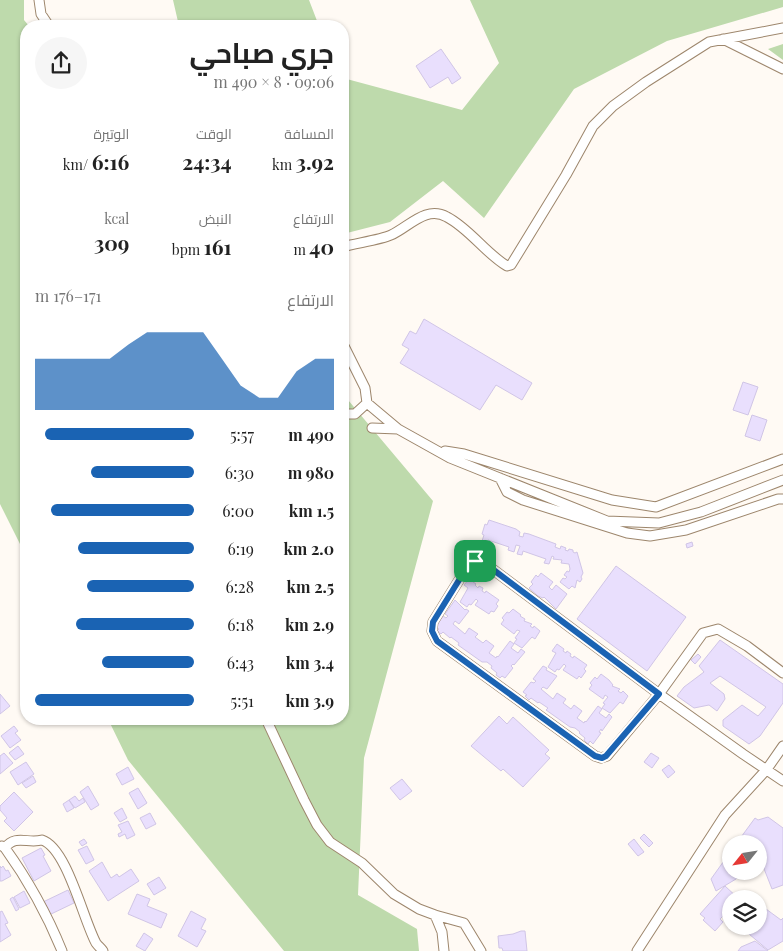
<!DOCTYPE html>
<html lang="ar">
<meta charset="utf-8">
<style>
body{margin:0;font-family:"Playfair Display",Cairo,serif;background:#f6f6f6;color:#222;direction:rtl;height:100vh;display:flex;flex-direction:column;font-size:19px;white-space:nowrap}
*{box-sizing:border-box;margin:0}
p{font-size:16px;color:#767676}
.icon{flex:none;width:28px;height:28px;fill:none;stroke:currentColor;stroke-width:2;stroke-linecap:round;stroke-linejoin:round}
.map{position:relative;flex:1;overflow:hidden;direction:ltr}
.side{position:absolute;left:20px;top:20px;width:329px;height:705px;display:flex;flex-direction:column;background:#fff;border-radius:20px;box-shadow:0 1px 4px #0004;direction:rtl}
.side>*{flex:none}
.needle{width:32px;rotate:240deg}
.tools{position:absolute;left:722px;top:835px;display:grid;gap:10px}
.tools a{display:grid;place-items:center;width:45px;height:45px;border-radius:50%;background:#fff;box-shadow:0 1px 4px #0004;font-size:25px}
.pin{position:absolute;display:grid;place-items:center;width:42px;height:42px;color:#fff;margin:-21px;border-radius:10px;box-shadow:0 2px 8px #0006}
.round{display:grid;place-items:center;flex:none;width:52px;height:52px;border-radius:26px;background:#f6f6f6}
.overview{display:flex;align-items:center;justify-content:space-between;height:85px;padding:0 15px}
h1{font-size:28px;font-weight:700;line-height:38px}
.metrics{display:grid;grid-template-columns:repeat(3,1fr);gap:8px;height:85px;padding:5px 15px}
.metrics div{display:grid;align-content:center}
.metrics b{font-size:21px;font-weight:700}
.metrics small{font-size:14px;font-weight:400}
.metrics p{font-size:14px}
.chart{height:140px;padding:10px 15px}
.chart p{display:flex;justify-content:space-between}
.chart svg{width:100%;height:90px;margin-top:5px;fill:#1a63b3;opacity:.7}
ul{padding:0 15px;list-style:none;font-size:16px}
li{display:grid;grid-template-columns:80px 60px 1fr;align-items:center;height:38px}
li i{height:12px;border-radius:6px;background:#1a63b3}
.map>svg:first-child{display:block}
.green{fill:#bedaac}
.building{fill:#e9dffd;stroke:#d0c5e6}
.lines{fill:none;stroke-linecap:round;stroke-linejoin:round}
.minor-casing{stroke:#9d866c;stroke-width:11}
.minor{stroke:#fff;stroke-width:9}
.route-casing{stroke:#fff;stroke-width:10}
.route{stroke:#1a63b3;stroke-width:6}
</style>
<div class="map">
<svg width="783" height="951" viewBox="0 0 783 951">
<rect width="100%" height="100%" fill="#fffaf4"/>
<!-- green -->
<path class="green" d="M0 0H24V20L29 26H26V556L0 504Z
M173 0H309L319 26H179Z
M470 0H783V7L667 41 574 89 484 218 443 181 390 222 343 234V78L462 110 499 63Z
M783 44V60L768 49Z
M343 394 433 501 364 758 358 895 417 929 419 951H284L128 760 108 719H342Z"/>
<!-- building -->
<path class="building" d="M441 49 461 78 452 84 448 77 430 88 416 66Z
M424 319 532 383 522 400 496 385 480 410 400 363 409 349 402 345 410 331 416 334Z
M743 382 758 387 748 415 733 410Z
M752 415 767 420 760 441 745 436Z
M489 520 516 529 520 532 519 536 523 537 524 533 529 534 556 544 555 547 560 549 561 546 566 548 565 550 568 551 569 549 573 550V552L575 553 577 552 583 573 581 577 582 579 580 582 577 580 575 588 572 586 569 589 560 582 563 578 565 579 567 577 564 575 567 571 569 572 570 569 569 564 561 563 562 560 553 559 554 557 552 556 549 564 544 563 546 559 523 551 522 555 517 554 520 546 516 545 514 552 508 550 509 547 488 540 486 543 482 541 484 535 482 534 485 524 487 525Z
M692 542 693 546 687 548 686 544Z
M616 566 686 617 647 671 577 619Z
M541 573 553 582 549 587 552 590 556 585 567 594 556 609 544 597 543 598 538 596 529 588 533 584 531 582 536 575 538 577Z
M469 579 476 584 475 585 478 588 479 586 483 588 482 591 485 593 486 591 499 600 496 604 498 606 494 612 491 611 489 614 475 605 478 601 476 599 471 605 469 604 467 607 460 602 468 588 464 585Z
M455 600 465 610 466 609 469 611 459 624 455 621 453 624 465 634 469 628 478 634 475 637 483 643 486 640 494 646 489 653 496 658 497 656 498 657 510 641 514 644 511 648 518 653 521 649 525 652 514 665 513 664 511 666 513 668 505 678 502 676 500 678 496 675 497 673 491 668 492 666 487 662H482L458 645 459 643 451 637 450 638 443 632 441 634 437 631 439 629 435 627 443 616 446 618 448 616 445 614Z
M513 609 521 615 520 616 525 619 524 621 532 624 530 626 533 628 534 626 540 631 535 639 532 637 522 648 514 643 517 639 515 638 520 631 517 630 514 634 501 624 504 620 502 618 507 612 509 613Z
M720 640 783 684V703L760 736 749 744 723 726V720L742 705 758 716 766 707 720 676 710 683 724 694 725 699 717 711 709 705 694 708 677 696 684 687 704 672 699 666Z
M557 644 564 649 563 651 566 653 567 651 571 654 570 656 573 658 574 656 587 665 584 669 586 671 581 678 579 676 577 679 563 670 566 666 564 664 559 670 557 669 555 672 548 667 556 653 552 651Z
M698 654 701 657 695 664 691 660Z
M543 666 547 668 546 670 557 676 547 689 543 687 541 689 553 699 557 693 566 699 563 703 571 709 574 705 582 711 577 718 584 723 585 721 586 722 598 706 602 709 599 713 606 718 609 714 612 717 602 731 601 729 599 732 601 733 593 744 590 741 588 744 584 740 585 738 579 733 580 732 575 728 570 727 546 710 548 708 539 702 538 703 531 698 529 700 525 696 527 695 523 692 531 682 534 683 536 681 533 679Z
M601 674 609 680 613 685 612 686 620 689 618 691 621 693 623 691 628 696 623 704 620 702 610 713 602 708 605 704 603 703 608 697 605 695 603 699 589 689 592 685 590 683 595 677 597 679Z
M0 694 10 706 0 714Z
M499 716 507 724 513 717 549 750 545 754 550 758 523 787 503 769 501 771 471 746Z
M14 726 18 731 15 733 21 740 10 748 1 736Z
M18 746 24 754 15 760 9 753Z
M4 753 13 763 0 774V756Z
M651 753 659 758 652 768 644 762Z
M26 762 34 774 18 785 10 772Z
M669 765 675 772 668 778 662 770Z
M128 767 134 779 122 785 116 774Z
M33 776 36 782 26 788 22 783Z
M402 779 412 791 400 800 390 788Z
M88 786 99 805 91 810 80 792Z
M138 788 147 803 138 809 129 793Z
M14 792 33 812 14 831 4 821 7 818 0 810V806Z
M75 796 79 801 83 798 85 802 75 808 69 800Z
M69 800 74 808 67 812 63 804Z
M122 808 127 818 120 822 114 813Z
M150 813 156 824 146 829 140 818Z
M768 817 783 828V885L772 889 759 856 762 848 759 844H736L755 818 758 820Z
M128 821 135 835 127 839 125 834 119 837 118 834 122 832 118 825Z
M644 834 653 843 649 847 640 838Z
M84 839 87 843 82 846 79 842Z
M634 839 644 852 638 856 628 844Z
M87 846 94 860 86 864 78 850Z
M41 848 45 855 43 856 51 871 34 881 22 858Z
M731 851V871H739L740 874 736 879 716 891 711 879Z
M102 862 111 878 117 874 119 877 131 869 139 881 108 901 89 871Z
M0 866 1 868 3 866 6 871 8 870 11 876 2 881H0Z
M159 877 166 888 154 895 147 884Z
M725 886 739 899H731V908L720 919 723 922 715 931 703 920 705 918 700 914Z
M68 890 74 903 49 915 43 902Z
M24 891 30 903 20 908 14 897Z
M137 894 150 899 147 906 167 914 161 928 128 914Z
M13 897 19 909 16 911 10 899Z
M766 909 781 920 783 918V941L768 950 743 929 745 926H759V914Z
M2 911 8 923 5 924 11 935 0 942V912Z
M191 911 206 919 201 929 206 931 197 947 178 936Z
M521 931H525L527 951H503L502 948H499L498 936 513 934Z
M144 933 153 939 145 951 136 946Z
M755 941 768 951H738L741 947Z"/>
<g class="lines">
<!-- minor casing -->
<g class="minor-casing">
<path id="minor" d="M39 0 41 14 49 26
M723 39 783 69
M342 247C356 243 380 240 391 235 409 227 426 205 447 217 470 229 485 253 507 266L511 265 566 175 593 126 613 106 646 82 709 42 783 28
M342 342 365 388 367 403 355 414H342
M367 403 398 429 450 458 607 521 659 523 701 512 783 480
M372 428 398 429
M445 451 464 454 612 500 656 507 783 459
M500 478 507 492 523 500 627 533 650 536 686 530 778 499H783
M783 673 747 646 718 629 703 633 659 694 607 756 601 758 595 756 437 641 432 631 433 622 469 564 475 561 483 562 659 694 743 754 783 781
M266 719 304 800 317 825 330 842 362 863 394 894 419 909 435 915 464 923 481 951
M2 846 5 848C28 880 47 914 62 951
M5 848C15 834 28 844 42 840 67 848 83 919 96 943 98 946 101 948 103 951
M435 915 442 932 444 951
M637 951 725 815 767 769 783 746"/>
</g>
<!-- minor -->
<use href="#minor" class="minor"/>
</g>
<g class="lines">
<!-- route casing -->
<g class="route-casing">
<path id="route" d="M475 561 483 562 659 694 606 756 602 758 595 756 437 641 432 631 433 622 469 564Z"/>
</g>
<!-- route -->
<use href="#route" class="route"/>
</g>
</svg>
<div class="tools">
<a><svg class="needle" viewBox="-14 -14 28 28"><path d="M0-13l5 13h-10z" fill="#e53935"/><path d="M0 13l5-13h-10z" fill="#767676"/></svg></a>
<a><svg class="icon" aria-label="layers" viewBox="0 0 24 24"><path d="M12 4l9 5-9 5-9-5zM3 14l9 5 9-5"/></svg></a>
</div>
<div class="pin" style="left:475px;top:561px;background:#1e9e55"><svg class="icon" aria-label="arrive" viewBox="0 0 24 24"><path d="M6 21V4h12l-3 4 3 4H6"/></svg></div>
<section class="side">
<div class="overview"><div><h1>جري صباحي</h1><p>09:06 · 8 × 490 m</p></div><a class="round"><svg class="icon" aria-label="share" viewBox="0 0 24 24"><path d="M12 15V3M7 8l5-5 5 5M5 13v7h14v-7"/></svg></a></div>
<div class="metrics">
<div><p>المسافة</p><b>3.92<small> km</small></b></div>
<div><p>الوقت</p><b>24:34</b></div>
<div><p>الوتيرة</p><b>6:16<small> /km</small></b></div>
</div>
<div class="metrics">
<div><p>الارتفاع</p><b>40<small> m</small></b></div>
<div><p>النبض</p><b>161<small> bpm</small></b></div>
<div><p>kcal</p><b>309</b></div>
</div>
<div class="chart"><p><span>الارتفاع</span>171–176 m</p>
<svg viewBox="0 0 160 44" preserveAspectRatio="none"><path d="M0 44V19L10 19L20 19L30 19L40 19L50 12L60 6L70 6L80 6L90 6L100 19L110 32L120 38L130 38L140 25L150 19L160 19V44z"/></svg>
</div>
<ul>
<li><b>490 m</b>5:57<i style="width:94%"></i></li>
<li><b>980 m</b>6:30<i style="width:65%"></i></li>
<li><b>1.5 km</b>6:00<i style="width:90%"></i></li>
<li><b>2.0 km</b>6:19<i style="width:73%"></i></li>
<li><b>2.5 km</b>6:28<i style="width:67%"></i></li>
<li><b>2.9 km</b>6:18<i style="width:74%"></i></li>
<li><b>3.4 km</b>6:43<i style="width:58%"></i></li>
<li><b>3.9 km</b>5:51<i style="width:100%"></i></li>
</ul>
</section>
</div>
